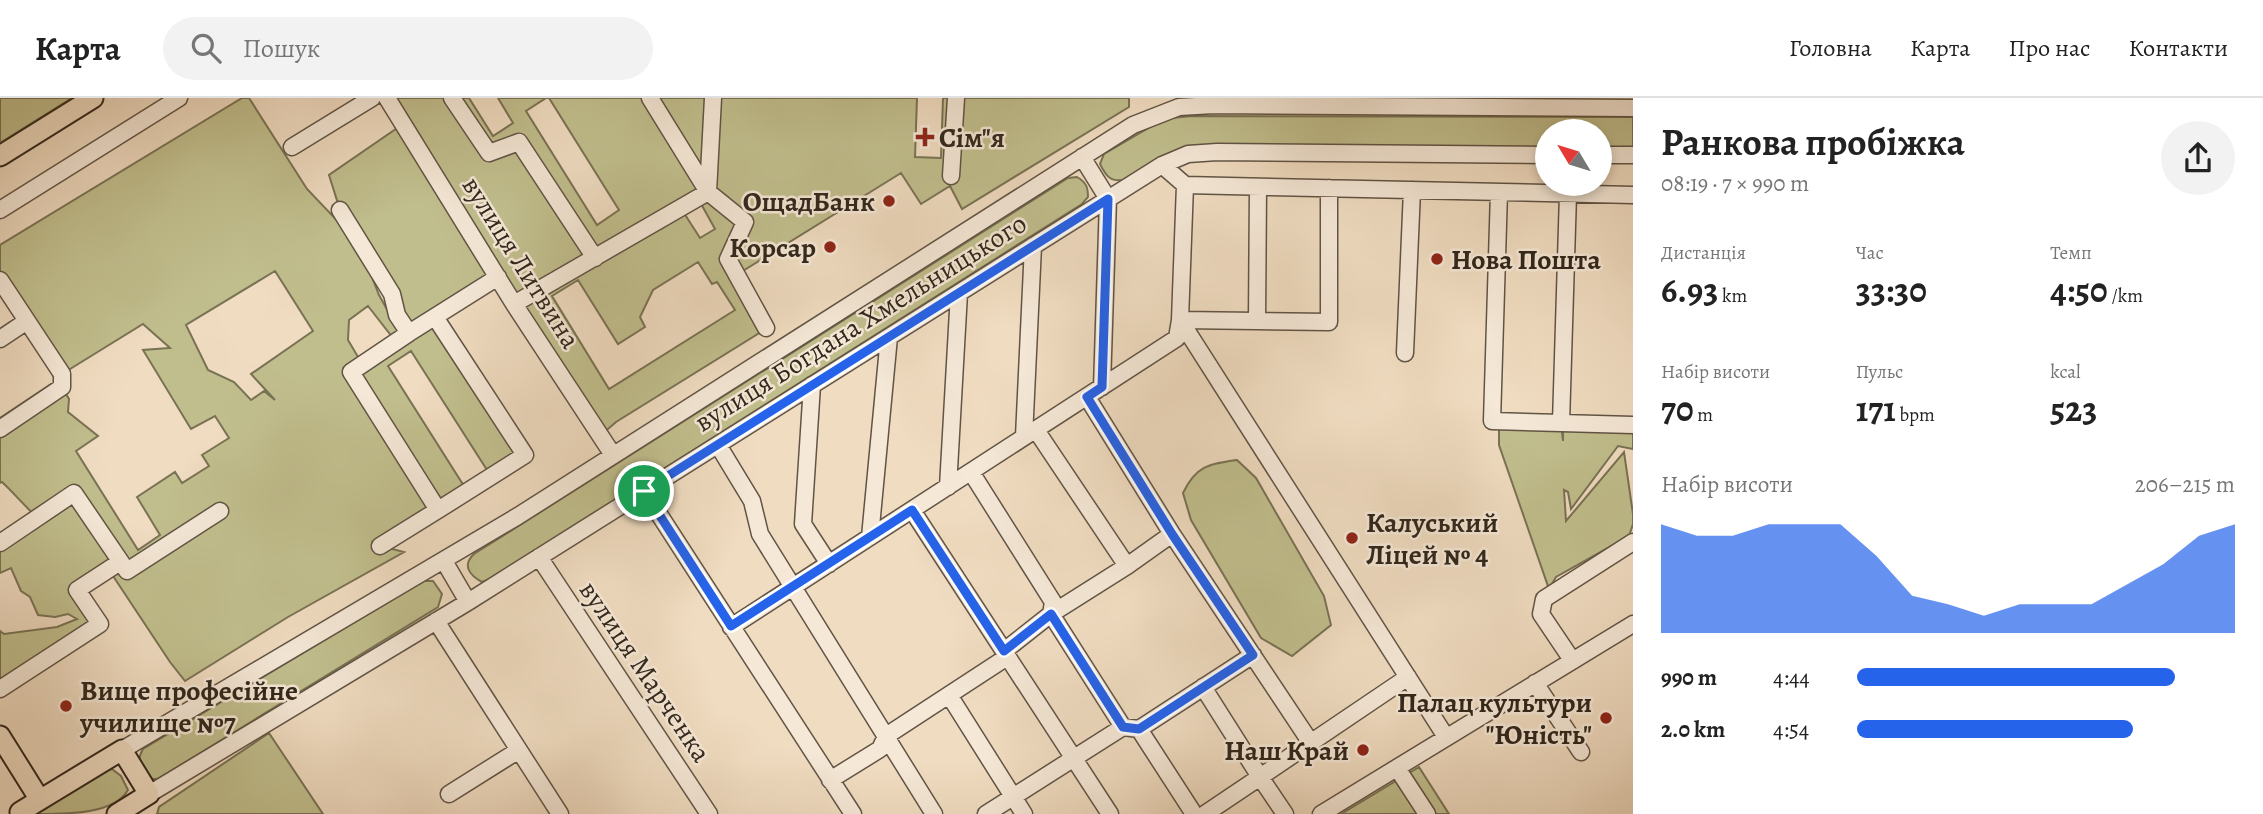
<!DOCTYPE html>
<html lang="uk">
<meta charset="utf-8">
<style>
body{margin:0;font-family:Alegreya,serif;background:#f2f2f2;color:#222;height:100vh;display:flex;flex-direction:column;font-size:26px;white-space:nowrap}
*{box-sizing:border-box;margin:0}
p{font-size:23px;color:#767676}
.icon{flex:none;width:38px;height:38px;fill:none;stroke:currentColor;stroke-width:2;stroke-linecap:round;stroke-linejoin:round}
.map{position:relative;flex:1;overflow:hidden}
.details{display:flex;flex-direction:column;background:#fff;width:630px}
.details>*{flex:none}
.needle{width:46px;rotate:308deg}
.controls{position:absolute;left:1535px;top:21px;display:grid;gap:14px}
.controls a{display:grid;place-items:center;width:77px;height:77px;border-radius:50%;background:#fff;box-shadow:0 4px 10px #0003;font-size:35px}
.pin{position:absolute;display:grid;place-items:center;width:60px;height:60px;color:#fff;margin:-30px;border:4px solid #fff;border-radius:50%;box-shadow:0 2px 7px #0007}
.round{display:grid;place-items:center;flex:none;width:74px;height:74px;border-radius:37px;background:#f2f2f2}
.overview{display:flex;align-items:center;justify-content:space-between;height:119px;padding:0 28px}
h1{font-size:38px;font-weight:600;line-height:52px}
.metrics{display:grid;grid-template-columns:repeat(3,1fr);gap:10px;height:119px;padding:7px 28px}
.metrics div{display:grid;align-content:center}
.metrics b{font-size:35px;font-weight:600}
.metrics small{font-size:19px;font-weight:400}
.metrics p{font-size:19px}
.chart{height:196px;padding:14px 28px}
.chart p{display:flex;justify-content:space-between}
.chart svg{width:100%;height:126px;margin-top:7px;fill:#2563eb;opacity:.7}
ul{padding:0 28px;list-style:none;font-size:23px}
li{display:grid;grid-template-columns:112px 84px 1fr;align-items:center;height:52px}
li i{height:18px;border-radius:9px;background:#2563eb}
header{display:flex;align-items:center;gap:42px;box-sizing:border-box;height:98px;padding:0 35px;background:#fff;border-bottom:2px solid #e0e0e0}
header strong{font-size:33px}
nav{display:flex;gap:38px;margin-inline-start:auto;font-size:24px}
.search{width:490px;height:63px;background:#f2f2f2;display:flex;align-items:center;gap:18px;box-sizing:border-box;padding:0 24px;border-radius:38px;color:#767676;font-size:26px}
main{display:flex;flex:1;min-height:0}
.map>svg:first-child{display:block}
.green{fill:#c1be8d;stroke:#797254;stroke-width:2;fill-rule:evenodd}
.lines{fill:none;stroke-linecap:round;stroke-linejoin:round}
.minor-casing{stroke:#615445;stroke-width:19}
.major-casing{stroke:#31271c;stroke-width:23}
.minor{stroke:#f5e8d7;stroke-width:16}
.major{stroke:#f0dcc1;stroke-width:19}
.route-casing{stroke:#fff;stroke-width:14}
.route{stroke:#2563eb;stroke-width:9}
.poi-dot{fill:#8f2418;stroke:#f5e8d7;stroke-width:2.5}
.labels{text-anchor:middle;stroke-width:5;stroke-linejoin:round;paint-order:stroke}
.poi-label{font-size:28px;font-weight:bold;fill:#31271c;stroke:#f5e8d7;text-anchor:start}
.street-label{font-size:28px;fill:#31271c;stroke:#f5e8d7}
</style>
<header>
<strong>Карта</strong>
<div class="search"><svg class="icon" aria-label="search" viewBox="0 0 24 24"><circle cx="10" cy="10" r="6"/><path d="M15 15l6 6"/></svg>Пошук</div>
<nav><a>Головна</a><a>Карта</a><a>Про нас</a><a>Контакти</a></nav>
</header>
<main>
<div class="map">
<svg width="1633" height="716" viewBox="0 0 1633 716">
<rect width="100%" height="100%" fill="#f0dcc1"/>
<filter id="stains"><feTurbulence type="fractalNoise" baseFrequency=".00286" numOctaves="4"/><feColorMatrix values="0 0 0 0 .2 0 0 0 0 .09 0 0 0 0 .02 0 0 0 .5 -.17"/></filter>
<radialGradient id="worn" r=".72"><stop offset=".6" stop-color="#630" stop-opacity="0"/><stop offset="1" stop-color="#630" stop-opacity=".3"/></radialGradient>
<!-- green -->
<path class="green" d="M0 0H72L0 45Z
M242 0H249L307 91 349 135 366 164 379 197 402 238 409 236 340 112 329 77 403 26 387 0H469L493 38 513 25 498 0H546L526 13 597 127 619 112 549 0H917L915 59 941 60 943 0H1129V9L962 111 950 88 921 106 901 75 738 176 769 229 616 324 600 338 498 179 435 219 525 357 381 448 404 454 288 519 185 583 170 564 113 478 78 492 100 526 0 592V533L4 536 57 529 77 521 68 516 55 519 38 517 30 499 21 493 11 470 0 475V445L38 420C25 409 15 396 2 384L0 385V320L51 286 62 289 69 301 68 314 98 338 76 353 138 452 160 437 137 399 175 374 182 385 209 368 202 357 229 340 215 318 191 331 143 252 170 250 143 226 62 276 0 182V147ZM700 104 715 131 700 140 684 115ZM698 164 712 186 717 184 735 212 609 291 552 198 578 182 618 246 645 229 640 219 653 192ZM275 173 313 233 251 276 275 302 264 293 251 302 234 284 208 272 186 227ZM368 208 396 244 361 264 348 242 349 222ZM411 253 487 372 464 388 388 268Z
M1192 18 1633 19V50H1600V33H1547V49L1188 48 1124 82C1110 84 1106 78 1100 66L1104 56 1152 28 1171 20Z
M1077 79C1086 84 1088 89 1088 99L1082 106 490 481 482 484C469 477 462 467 474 456L1068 80Z
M1499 324 1561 325 1563 343V325L1633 327V351L1618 348 1571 411 1568 394 1564 392 1566 423 1624 354 1633 416V426L1629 438 1556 479 1549 491 1499 347Z
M1237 362 1256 380 1324 498 1331 527 1292 558 1261 540 1191 422 1183 395C1196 368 1208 366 1237 362Z
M423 483H433L442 496 438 509 158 681H151C142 670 135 665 143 651Z
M269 635 323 716H157L159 709Z
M1419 669 1449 716H1341Z
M112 671 121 678 128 692C114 716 69 716 39 716L43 709 103 672Z"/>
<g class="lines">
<!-- minor casing -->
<g class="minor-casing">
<path id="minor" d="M387 0 514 206 613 357
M452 0 489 55 519 44 595 160
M650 0 708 94 745 124 728 161 766 230
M292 49 372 0
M1600 57H1633
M1082 59 1108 101 1102 289
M1162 67 1185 87 1633 97
M951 78 956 0
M1185 87 1180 222 1257 223
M1258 89 1257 223 1329 224V90
M708 94 713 0
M1499 94 1492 323 1561 325
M1568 96 1561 325 1633 327
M0 112 179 0
M340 112 392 196 397 217 409 235 498 179
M0 182 62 276V289L0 331
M514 206 708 94
M1180 222 1446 639
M409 235 351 274 438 412 525 357 435 219
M0 241 27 223
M1405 255 1412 92
M812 287 803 426 829 466
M1036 332 1127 468
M1024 339 1033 148
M718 347 752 403 760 436 934 716
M971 374 1053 504 1051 516
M948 389 959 195
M644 393 853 716
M912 412 1110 716
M1172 436 1311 645
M870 439 889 239
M0 445 74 395 127 473 220 413
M380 448 438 412
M539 459 709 716
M444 463 468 504
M1051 516 1127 468 1172 436 1087 299
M436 523 560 716
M731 529 1177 240 1180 222
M1004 553 1051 516 1123 629
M1572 562 1541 516 1544 501 1633 444
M1535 585 1581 654
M1203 589 1260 679 1408 579
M0 591 100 526 77 492 120 464
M949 597 1024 716
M1139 631 1253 557
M122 652 518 418 1133 27 1179 9 1214 7 1633 10
M1397 670 1427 716
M830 682 880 651 886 638 1007 559
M149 696 468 504 1162 67 1188 56 1217 54 1547 57
M449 696 519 652
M986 716 1123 629 1139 631 1194 716
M1205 716 1260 679 1285 716
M1321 716 1633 526"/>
</g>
<!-- major casing -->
<g class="major-casing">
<path id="major" d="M0 58 93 0
M0 638 40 702
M21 716 20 714 122 652 149 696 117 716"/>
</g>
<!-- minor -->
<use href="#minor" class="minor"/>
<!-- major -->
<use href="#major" class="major"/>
</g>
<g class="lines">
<!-- route casing -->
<g class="route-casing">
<path id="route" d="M1108 101 1102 289 1087 299 1172 436 1253 557 1139 631 1123 629 1051 516 1004 553 912 412 731 528 644 393Z"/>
</g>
<!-- route -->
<use href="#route" class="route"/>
</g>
<!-- markers -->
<g class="poi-dot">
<path d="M921.5 28.5h7v7h7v7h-7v7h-7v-7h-7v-7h7z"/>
<circle cx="889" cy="103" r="7"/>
<circle cx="830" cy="149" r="7"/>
<circle cx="1437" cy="161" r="7"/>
<circle cx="1352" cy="440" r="7"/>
<circle cx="66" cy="608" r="7"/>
<circle cx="1606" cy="620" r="7"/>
<circle cx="1363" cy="652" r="7"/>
</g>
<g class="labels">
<!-- poi labels -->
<g class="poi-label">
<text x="939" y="49">Сім"я</text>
<text x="875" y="113" text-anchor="end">ОщадБанк</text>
<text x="816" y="159" text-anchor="end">Корсар</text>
<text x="1451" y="171">Нова Пошта</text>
<text x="1366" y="434">Калуський<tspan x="1366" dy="32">Ліцей № 4</tspan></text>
<text x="80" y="602">Вище професійне<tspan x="80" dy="32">училище №7</tspan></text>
<text x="1592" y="614" text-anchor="end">Палац культури<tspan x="1592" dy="32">"Юність"</tspan></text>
<text x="1349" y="662" text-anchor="end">Наш Край</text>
</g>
<!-- street labels -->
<g class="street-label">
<text transform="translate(522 164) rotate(58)" y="10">вулиця Литвина</text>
<text transform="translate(860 224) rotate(-32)" y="10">вулиця Богдана Хмельницького</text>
<text transform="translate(646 573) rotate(56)" y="10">вулиця Марченка</text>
</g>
</g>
<rect width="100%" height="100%" filter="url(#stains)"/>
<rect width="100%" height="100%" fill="url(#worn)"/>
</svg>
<div class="controls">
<a><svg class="needle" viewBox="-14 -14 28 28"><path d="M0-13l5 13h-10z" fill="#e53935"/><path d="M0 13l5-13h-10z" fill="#767676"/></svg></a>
</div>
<div class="pin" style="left:644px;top:393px;background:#1e9e55"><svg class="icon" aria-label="arrive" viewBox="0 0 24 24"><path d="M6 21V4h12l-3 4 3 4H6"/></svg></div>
</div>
<section class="details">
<div class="overview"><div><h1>Ранкова пробіжка</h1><p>08:19 · 7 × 990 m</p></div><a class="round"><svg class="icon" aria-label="share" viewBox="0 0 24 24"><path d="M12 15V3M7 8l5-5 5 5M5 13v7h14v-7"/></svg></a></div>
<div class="metrics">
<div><p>Дистанція</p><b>6.93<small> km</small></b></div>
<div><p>Час</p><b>33:30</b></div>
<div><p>Темп</p><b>4:50<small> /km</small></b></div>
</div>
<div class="metrics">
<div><p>Набір висоти</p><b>70<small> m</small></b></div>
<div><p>Пульс</p><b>171<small> bpm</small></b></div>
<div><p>kcal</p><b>523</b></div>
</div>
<div class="chart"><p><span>Набір висоти</span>206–215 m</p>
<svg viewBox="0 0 160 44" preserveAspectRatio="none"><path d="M0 44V6L10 10L20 10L30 6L40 6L50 6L60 17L70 31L80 34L90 38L100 34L110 34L120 34L130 27L140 20L150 10L160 6V44z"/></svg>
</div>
<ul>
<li><b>990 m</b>4:44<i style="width:84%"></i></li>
<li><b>2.0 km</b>4:54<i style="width:73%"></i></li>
</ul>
</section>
</main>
